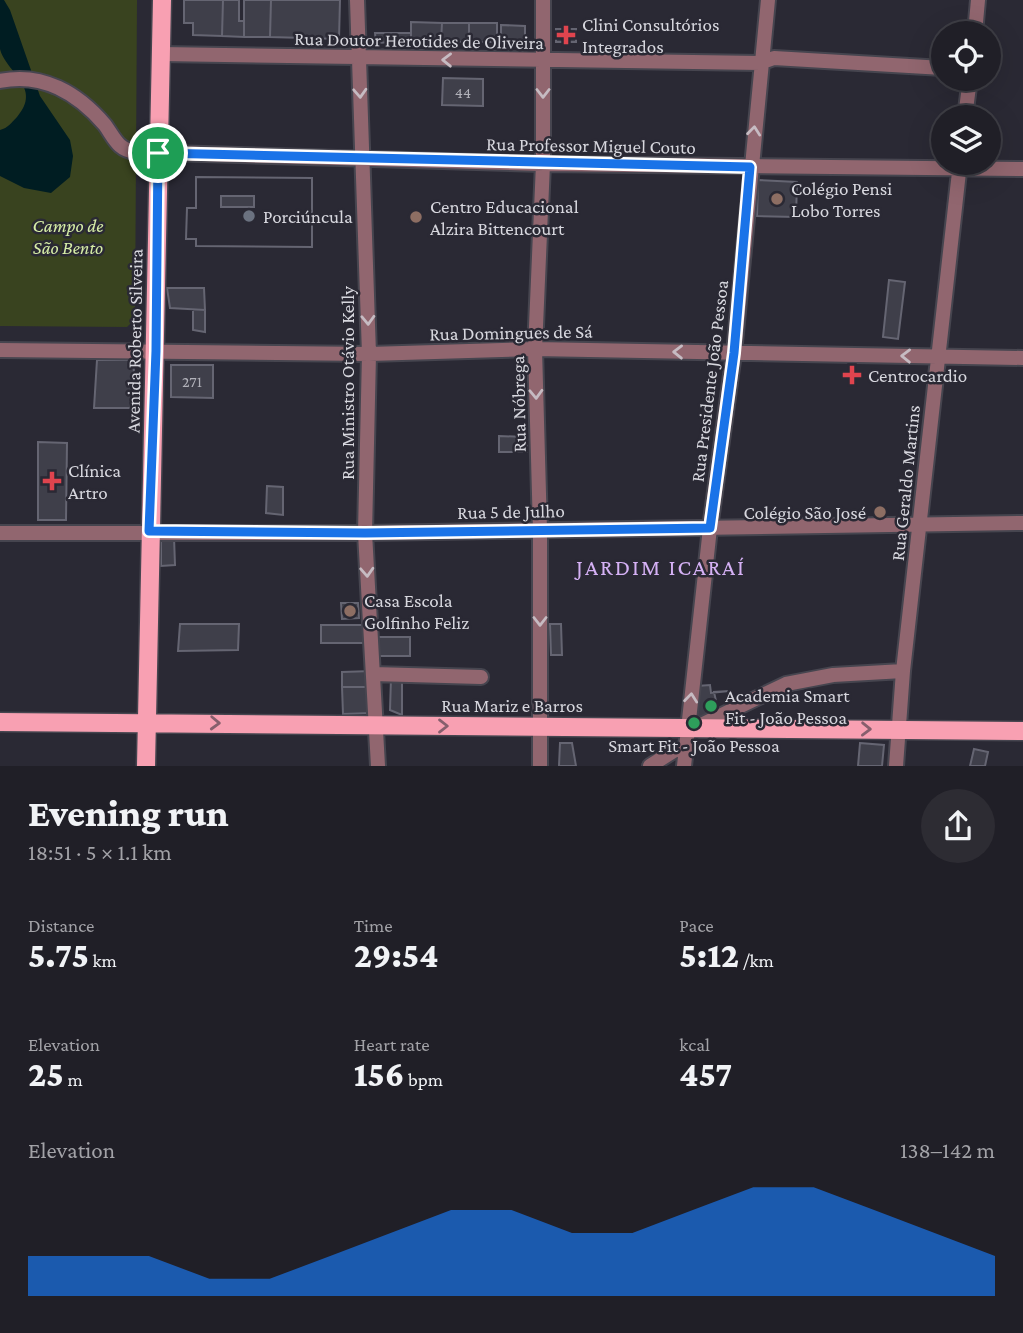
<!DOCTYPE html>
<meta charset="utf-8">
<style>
body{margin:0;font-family:"Crimson Pro",serif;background:#2d2c33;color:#f1f3f6;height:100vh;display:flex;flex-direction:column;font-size:26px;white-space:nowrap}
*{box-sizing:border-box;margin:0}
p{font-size:23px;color:#a2a2a7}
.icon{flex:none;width:38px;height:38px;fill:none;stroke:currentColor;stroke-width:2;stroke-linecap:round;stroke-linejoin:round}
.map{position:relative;height:766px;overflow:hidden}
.panel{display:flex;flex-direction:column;background:#201f27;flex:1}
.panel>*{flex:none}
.tools{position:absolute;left:931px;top:21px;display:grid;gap:14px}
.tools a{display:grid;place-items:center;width:70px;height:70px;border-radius:50%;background:#201f27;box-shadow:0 7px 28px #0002,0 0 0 2px #3d3d44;font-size:35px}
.pin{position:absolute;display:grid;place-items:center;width:60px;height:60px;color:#fff;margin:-30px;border:4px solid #fff;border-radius:50%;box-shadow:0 2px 7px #0007}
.round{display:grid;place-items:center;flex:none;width:74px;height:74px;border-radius:37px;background:#2d2c33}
.overview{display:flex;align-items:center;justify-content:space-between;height:119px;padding:0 28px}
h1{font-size:38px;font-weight:800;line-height:52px}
.stats{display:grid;grid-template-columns:repeat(3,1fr);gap:10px;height:119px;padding:7px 28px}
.stats div{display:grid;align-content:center}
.stats b{font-size:35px;font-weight:800}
.stats small{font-size:19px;font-weight:400}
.stats p{font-size:19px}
.chart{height:196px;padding:14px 28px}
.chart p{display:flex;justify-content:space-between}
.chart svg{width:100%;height:126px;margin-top:7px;fill:#1a73e8;opacity:.7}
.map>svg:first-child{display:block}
.green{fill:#39431f}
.water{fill:#001d22}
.building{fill:#3f3f4a;stroke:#656572;stroke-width:2;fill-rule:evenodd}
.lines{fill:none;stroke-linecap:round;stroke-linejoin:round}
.minor-casing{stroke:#46454f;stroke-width:18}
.major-casing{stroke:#46454f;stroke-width:21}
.minor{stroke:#91666f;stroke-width:14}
.major{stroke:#f8a0b2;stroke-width:18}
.oneway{stroke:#c6bbc2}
.oneway2{stroke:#875f6d}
.route-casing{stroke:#fff;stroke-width:14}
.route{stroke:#1a73e8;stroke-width:9}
.health-dot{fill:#e0444e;stroke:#2a2934;stroke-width:2.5}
.education-dot{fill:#8d6e63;stroke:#2a2934;stroke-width:2.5}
.worship-dot{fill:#6b7280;stroke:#2a2934;stroke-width:2.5}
.leisure-dot{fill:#2e9e5b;stroke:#2a2934;stroke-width:2.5}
.labels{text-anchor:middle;stroke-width:5;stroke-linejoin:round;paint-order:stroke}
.number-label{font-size:16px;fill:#b1b1b9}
.poi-label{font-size:19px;fill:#d7d7de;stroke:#2a2934;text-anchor:start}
.street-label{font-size:19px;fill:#d7d7de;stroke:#2a2934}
.park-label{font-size:19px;font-style:italic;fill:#d6eda6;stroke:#2a2934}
.quarter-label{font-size:23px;letter-spacing:2px;fill:#d5b1f5;stroke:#2a2934}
</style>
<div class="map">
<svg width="1023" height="766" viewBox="0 0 1023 766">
<rect width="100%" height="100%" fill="#2a2934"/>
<!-- green -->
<path class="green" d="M0 0H137L135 319 127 327 0 326Z"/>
<!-- water -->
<path class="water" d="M0 0H4L10 10 40 96 70 140 73 156 70 177 51 193 24 188 0 176V130C8 128 11 123 17 117 43 87 6 73 0 49 0 35 0 15 0 0Z"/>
<!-- building -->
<path class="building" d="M184 0H223L222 36 193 35V23H184Z
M223 0H239V21H244V37L222 36Z
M244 0H271L270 37H244Z
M271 0H340L339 39 270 37Z
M411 22 442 23 441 42H411Z
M442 23H469V42H441Z
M469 23H497V42H469Z
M501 25 525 26V43L501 42Z
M556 29H576V42H556Z
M375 33H394V42L376 43Z
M394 33H411V42H394Z
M443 78 483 79V106L442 105Z
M196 177 312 178V247L196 246V239H186L187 208H196ZM221 196H254V207H221Z
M196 177 312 178V247L196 246V239H186L187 208H196Z
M758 180 797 182 796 217 757 216Z
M889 280 905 282 898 339 883 337Z
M167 288H204L205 310 170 308Z
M193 310H205V332L193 330Z
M97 360H134L133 408H94Z
M171 365H213V398L171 397Z
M499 436 527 437V452H499Z
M38 442 67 443 66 520H38Z
M267 486 283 487V515L266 513Z
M161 537H174L175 565 161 566Z
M341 603H358L359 618 342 619Z
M180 624H239L238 650 178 651Z
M550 624H561L562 655H551Z
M321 625H370V643H321Z
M377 637H410V656H378Z
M372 671V687H342V672Z
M402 677V715L390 710 391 678Z
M710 685 711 693 729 691 733 702 699 721 695 717 697 686Z
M342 687H372L371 713 343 714Z
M729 691 733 702 718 710 714 692Z
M560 743H572L576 766H559Z
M860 743 884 745 882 766H858Z
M974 749 988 752 985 766H970Z"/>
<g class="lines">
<!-- minor casing -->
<g class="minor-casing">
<path id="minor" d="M357 0 369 354 365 533 378 766
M975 33 978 0
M161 54 760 63 774 58 943 68
M0 81C42 72 78 93 105 125 115 139 118 150 136 152L543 164 1023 169
M965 117 970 79
M0 350 369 354 535 349 1023 358
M0 533H365L1023 523
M373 674 481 677
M699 726 786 684 833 675 903 671
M540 766V530L535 349 543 164V0
M650 766 675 750 686 749
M684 766 710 528 734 353 768 0
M896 766 903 671 960 163"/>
</g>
<!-- major casing -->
<g class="major-casing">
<path id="major" d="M0 722 1023 731
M146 766 162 0"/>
</g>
<!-- minor -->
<use href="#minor" class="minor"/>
<!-- major -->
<use href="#major" class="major"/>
</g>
<!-- one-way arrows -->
<defs><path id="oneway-chevron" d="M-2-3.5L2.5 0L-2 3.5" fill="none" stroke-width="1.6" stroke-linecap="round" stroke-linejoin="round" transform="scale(1.75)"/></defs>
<g class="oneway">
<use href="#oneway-chevron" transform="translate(447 60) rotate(-179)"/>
<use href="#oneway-chevron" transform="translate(360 93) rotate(87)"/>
<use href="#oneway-chevron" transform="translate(543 93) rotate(90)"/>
<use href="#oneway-chevron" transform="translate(754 131) rotate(-84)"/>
<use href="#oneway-chevron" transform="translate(368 320) rotate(88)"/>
<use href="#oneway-chevron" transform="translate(678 352) rotate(-179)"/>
<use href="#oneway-chevron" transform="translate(906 356) rotate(-179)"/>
<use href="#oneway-chevron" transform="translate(536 394) rotate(88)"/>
<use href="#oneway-chevron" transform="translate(367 572) rotate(87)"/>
<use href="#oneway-chevron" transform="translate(540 621) rotate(90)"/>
<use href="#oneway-chevron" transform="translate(691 698) rotate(-84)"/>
</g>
<g class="oneway2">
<use href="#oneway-chevron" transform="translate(215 723) rotate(2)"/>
<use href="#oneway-chevron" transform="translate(443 726)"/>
<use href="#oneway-chevron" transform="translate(866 729) rotate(1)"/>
</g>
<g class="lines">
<!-- route casing -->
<g class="route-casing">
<path id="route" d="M158 153 750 167 734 353 710 528 365 533 149 531 156 351Z"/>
</g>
<!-- route -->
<use href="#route" class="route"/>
</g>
<!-- markers -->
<g class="health-dot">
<path d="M562.5 24.5h7v7h7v7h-7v7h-7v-7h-7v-7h7z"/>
<path d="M848.5 364.5h7v7h7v7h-7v7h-7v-7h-7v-7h7z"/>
<path d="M48.5 470.5h7v7h7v7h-7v7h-7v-7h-7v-7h7z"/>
</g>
<g class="education-dot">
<circle cx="777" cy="199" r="7"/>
<circle cx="416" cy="217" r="7"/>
<circle cx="880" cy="512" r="7"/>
<circle cx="350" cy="611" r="7"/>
</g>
<circle class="worship-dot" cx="249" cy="216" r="7"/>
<g class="leisure-dot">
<circle cx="711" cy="706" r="7"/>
<circle cx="694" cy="723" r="7"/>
</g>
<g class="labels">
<!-- number labels -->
<g class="number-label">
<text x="463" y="98">44</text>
<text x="192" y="387">271</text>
</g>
<!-- poi labels -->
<g class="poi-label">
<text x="582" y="31">Clini Consultórios<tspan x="582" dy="22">Integrados</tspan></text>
<text x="791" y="195">Colégio Pensi<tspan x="791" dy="22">Lobo Torres</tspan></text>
<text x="430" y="213">Centro Educacional<tspan x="430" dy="22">Alzira Bittencourt</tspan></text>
<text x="263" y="223">Porciúncula</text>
<text x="868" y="382">Centrocardio</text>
<text x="68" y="477">Clínica<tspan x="68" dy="22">Artro</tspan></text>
<text x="866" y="519" text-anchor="end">Colégio São José</text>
<text x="364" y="607">Casa Escola<tspan x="364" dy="22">Golfinho Feliz</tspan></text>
<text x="725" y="702">Academia Smart<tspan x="725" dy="22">Fit - João Pessoa</tspan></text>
<text x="694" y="752" text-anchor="middle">Smart Fit - João Pessoa</text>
</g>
<!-- street labels -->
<g class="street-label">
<text transform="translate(419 40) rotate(1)" y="7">Rua Doutor Herotides de Oliveira</text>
<text transform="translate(591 145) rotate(1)" y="7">Rua Professor Miguel Couto</text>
<text transform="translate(511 332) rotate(-1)" y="7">Rua Domingues de Sá</text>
<text transform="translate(134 341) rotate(-89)" y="7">Avenida Roberto Silveira</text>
<text transform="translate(709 381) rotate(-83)" y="7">Rua Presidente João Pessoa</text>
<text transform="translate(347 383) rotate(-90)" y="7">Rua Ministro Otávio Kelly</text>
<text transform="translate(518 404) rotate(-91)" y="7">Rua Nóbrega</text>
<text transform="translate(905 483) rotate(-84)" y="7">Rua Geraldo Martins</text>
<text transform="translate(511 511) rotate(-1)" y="7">Rua 5 de Julho</text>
<text x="512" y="712">Rua Mariz e Barros</text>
</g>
<!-- park labels -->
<g class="park-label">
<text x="68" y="232">Campo de<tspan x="68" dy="22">São Bento</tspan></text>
</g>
<!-- quarter labels -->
<g class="quarter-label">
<text x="661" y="575">JARDIM ICARAÍ</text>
</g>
</g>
</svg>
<div class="tools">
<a><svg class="icon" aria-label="locate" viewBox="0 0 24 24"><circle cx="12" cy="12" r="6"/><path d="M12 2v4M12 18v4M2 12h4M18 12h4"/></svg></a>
<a><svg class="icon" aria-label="layers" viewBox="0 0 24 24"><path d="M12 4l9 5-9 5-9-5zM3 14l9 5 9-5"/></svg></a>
</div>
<div class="pin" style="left:158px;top:153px;background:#1e9e55"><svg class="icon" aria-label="arrive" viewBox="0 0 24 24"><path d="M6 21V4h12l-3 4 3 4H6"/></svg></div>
</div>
<section class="panel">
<div class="overview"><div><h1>Evening run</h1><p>18:51 · 5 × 1.1 km</p></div><a class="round"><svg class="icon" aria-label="share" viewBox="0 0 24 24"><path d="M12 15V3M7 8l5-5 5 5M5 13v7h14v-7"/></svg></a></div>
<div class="stats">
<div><p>Distance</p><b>5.75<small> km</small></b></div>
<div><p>Time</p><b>29:54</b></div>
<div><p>Pace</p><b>5:12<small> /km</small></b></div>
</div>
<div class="stats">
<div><p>Elevation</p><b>25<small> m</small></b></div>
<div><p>Heart rate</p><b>156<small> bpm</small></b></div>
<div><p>kcal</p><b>457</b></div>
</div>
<div class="chart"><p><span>Elevation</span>138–142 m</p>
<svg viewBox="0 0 160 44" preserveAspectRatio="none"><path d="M0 44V30L10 30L20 30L30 38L40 38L50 30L60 22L70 14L80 14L90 22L100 22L110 14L120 6L130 6L140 14L150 22L160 30V44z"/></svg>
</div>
</section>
